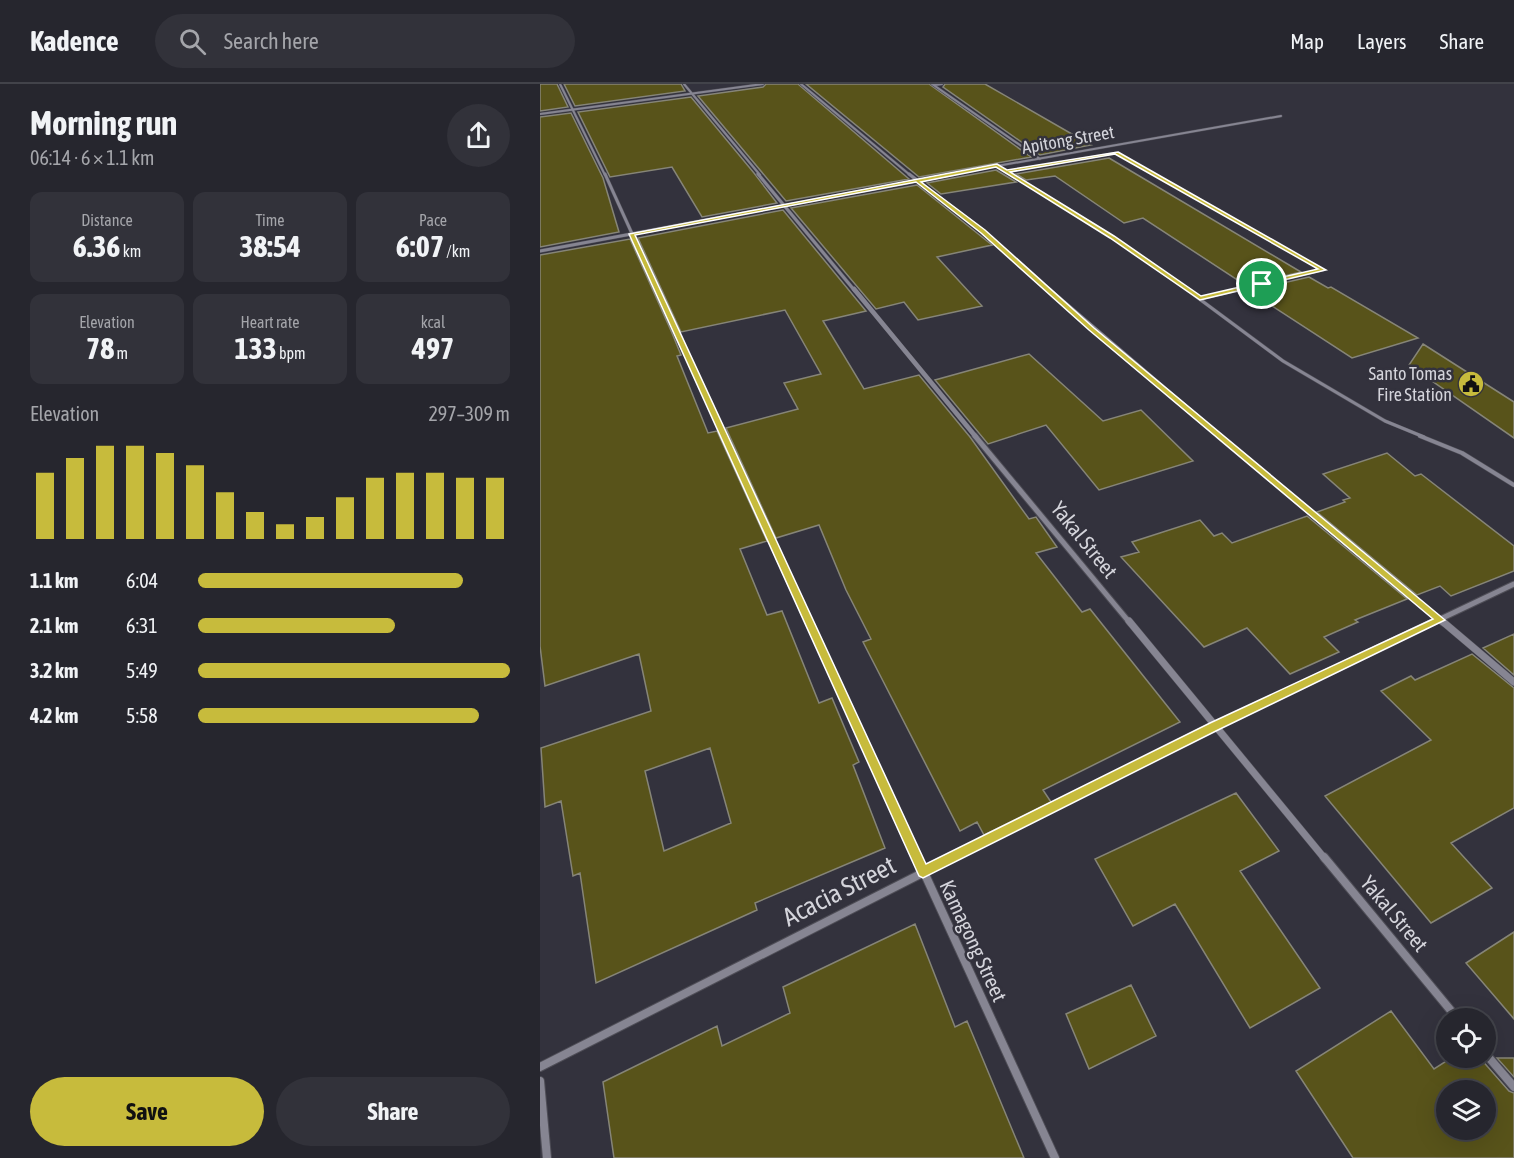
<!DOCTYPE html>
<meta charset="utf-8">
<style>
body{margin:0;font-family:"Asap Condensed",sans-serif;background:#32323a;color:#f1f3f6;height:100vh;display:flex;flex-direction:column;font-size:22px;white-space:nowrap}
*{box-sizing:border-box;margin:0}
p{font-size:20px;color:#a4a5aa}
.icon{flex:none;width:33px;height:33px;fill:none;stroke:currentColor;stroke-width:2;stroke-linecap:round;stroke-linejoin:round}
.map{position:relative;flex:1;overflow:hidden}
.details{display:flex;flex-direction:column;background:#26262e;width:540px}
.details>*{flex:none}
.buttons{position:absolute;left:896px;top:924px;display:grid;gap:12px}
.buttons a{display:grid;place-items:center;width:60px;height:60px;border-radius:50%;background:#26262e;box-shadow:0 6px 24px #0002,0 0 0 2px #42434a;font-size:30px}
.pin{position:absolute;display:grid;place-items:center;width:51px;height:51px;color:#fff;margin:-26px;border:3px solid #fff;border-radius:50%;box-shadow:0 2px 6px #0007}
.round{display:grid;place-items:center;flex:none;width:63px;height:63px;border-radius:32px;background:#32323a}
.summary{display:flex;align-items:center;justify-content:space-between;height:102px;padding:0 30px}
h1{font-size:33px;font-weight:700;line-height:45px}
.stats{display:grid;grid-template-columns:repeat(3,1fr);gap:9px;height:102px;padding:6px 30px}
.stats div{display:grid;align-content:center;border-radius:12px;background:#32323a;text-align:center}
.stats b{font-size:30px;font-weight:700}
.stats small{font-size:16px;font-weight:400}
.stats p{font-size:16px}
.chart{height:168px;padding:12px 30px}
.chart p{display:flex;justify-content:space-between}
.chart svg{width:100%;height:108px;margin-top:6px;stroke:#c7bb3c;stroke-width:6}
.cta{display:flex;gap:12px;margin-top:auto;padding:12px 30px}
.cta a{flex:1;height:69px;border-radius:36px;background:#c7bb3c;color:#111;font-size:24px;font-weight:700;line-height:69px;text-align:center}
.cta a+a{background:#32323a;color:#f1f3f6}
ul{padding:0 30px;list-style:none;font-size:20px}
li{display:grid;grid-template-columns:96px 72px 1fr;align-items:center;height:45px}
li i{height:15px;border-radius:8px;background:#c7bb3c}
header{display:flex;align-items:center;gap:36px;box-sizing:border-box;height:84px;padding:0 30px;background:#26262e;border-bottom:2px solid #42434a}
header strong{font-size:28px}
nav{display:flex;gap:33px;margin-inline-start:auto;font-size:21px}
.search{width:420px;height:54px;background:#32323a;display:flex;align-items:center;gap:15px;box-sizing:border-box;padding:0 21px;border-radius:33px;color:#a4a5aa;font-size:22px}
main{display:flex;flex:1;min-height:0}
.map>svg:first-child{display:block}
.building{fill:#58531a;stroke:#868578;stroke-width:1.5;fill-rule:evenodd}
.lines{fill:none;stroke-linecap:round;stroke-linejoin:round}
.service-far2-casing{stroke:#4f4e57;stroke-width:3}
.service-far1-casing{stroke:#4f4e57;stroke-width:4}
.service-casing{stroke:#4f4e57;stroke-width:5}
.minor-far5-casing{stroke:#4f4e57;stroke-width:3}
.minor-far4-casing{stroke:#4f4e57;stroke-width:4}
.minor-far3-casing{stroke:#4f4e57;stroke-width:5}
.minor-far2-casing{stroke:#4f4e57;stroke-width:7}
.minor-far1-casing{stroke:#4f4e57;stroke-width:8}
.minor-casing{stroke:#4f4e57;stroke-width:10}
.service-far2{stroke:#868592;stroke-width:2}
.service-far1{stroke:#868592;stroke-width:3}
.service{stroke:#868592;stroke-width:4}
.minor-far5{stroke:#868592;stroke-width:2}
.minor-far4{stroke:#868592;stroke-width:3}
.minor-far3{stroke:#868592;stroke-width:4.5}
.minor-far2{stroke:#868592;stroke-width:5}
.minor-far1{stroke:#868592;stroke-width:7}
.minor{stroke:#868592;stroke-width:8}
.route{fill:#c7bb3c;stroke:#fff;stroke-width:1.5;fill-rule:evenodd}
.labels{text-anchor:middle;stroke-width:5;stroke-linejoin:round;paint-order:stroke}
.far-street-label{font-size:18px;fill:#d4d4db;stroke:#33323d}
.far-poi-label{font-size:18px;fill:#d4d4db;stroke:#33323d;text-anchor:end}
.street-label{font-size:21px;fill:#d4d4db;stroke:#33323d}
.near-street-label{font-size:26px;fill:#d4d4db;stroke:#33323d}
</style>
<header>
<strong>Kadence</strong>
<div class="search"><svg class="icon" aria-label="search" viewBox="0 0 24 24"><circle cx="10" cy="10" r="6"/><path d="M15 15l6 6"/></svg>Search here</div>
<nav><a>Map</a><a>Layers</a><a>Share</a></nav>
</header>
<main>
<section class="details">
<div class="summary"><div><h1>Morning run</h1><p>06:14 · 6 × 1.1 km</p></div><a class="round"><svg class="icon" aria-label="share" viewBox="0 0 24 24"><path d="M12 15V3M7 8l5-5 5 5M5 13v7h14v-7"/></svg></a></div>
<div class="stats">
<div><p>Distance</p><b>6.36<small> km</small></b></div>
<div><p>Time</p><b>38:54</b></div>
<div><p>Pace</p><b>6:07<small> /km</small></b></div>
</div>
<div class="stats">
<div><p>Elevation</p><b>78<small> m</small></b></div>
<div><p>Heart rate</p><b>133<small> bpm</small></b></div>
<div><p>kcal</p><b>497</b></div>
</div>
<div class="chart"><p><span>Elevation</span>297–309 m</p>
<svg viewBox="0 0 160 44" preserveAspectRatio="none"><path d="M5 44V17M15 44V11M25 44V6M35 44V6M45 44V9M55 44V14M65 44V25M75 44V33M85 44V38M95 44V35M105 44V27M115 44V19M125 44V17M135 44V17M145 44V19M155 44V19"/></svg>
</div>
<ul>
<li><b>1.1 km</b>6:04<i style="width:85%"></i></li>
<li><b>2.1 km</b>6:31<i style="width:63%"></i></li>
<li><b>3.2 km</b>5:49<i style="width:100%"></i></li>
<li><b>4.2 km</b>5:58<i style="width:90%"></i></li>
</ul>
<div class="cta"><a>Save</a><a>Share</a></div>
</section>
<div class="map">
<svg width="974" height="1074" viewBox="0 0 974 1074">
<rect width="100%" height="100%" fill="#33323d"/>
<!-- building -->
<path class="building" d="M0 0H17L28 23 0 27Z
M24 0H141L145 7 35 22Z
M226 0H258L369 95 246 117 158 12 223 3Z
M266 0H389L491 73 379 93Z
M405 0H445L551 61 500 71 403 3Z
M151 13 214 89 237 119 162 133 132 83 70 93 38 28Z
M31 29 63 94 79 148 0 163V33Z
M569 74 761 188 705 201 603 134 584 139 515 92 486 96 476 90Z
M456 86 476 98 401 110 387 99Z
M377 101 452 161 397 173 442 222 378 236 364 218 336 225 251 124Z
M243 126 326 227 283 237 324 305 379 291 430 353 489 435 496 433 517 463 496 469 542 528 550 525 640 638 503 706 511 718 444 751 437 738 420 747 323 558 331 555 306 506 279 441 236 454 186 344 258 325 244 299 281 290 245 226 141 248 98 154Z
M90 155 132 249 141 271 137 272 168 349 177 347 227 457 200 465 227 531 242 527 279 619 292 614 319 678 313 681 345 764 215 819 217 826 56 899 40 789 33 792 21 717 5 723 1 664 111 627 99 570 5 602 0 562V171ZM170 664 191 739 124 767 105 687Z
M769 193 788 204 791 203 878 254 812 274 729 220 733 219 713 206Z
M883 260 974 318V354L869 281Z
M489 270 563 337 601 326 653 377 559 406 506 341 448 360 395 296Z
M847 369 875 392 881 390 974 462V487L911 512 900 502 877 511 777 428 805 418 803 416 810 414 783 390Z
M767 432 867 515 815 536 818 538 784 553 799 568 750 590 707 544 664 563 581 473 599 468 592 458 660 436 674 452 682 449 692 459Z
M974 550V591L943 564Z
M932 570 974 604V724L911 759 952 804 891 839 785 712 891 656 841 607 871 592 875 596Z
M696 709 739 767 700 787 780 904 710 944 635 820 593 842 555 775Z
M375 840 415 943 427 937 484 1074H74L63 998 177 942 182 962 250 929 243 903Z
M974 848V935L926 879Z
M591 901 616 952 549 985 526 930Z
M851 927 894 985 911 974H940L969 1007 974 1009V1074H813L756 987ZM906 1006H945V1046H906Z
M957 974H974V993Z"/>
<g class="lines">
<!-- service-far2 casing -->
<g class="service-far2-casing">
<path id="service-far2" d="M394 1 402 0
M457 82 572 153 648 207
M467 88 576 69 783 186 695 207"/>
</g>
<!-- service-far1 casing -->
<g class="service-far1-casing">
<path id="service-far1" d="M646 205 743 277 845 337 884 353
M660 215 701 205"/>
</g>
<!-- service casing -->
<g class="service-casing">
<path id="service" d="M880 352 922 369 974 401"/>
</g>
<!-- minor-far5 casing -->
<g class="minor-far5-casing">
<path id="minor-far5" d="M20 0 65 91
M144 0 220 91
M261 0 370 91
M392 0 500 75
M0 30 223 0
M406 91 741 32"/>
</g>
<!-- minor-far4 casing -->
<g class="minor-far4-casing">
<path id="minor-far4" d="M65 90 118 207
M218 90 315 207
M369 90 443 147 509 207
M0 167 414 90"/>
</g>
<!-- minor-far3 casing -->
<g class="minor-far3-casing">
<path id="minor-far3" d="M117 205 185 353
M314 205 436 353
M508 205 681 353"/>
</g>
<!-- minor-far2 casing -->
<g class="minor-far2-casing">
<path id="minor-far2" d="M184 352 270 539
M435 352 590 539
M679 352 903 539
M892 539 974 500"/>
</g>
<!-- minor-far1 casing -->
<g class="minor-far1-casing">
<path id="minor-far1" d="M269 537 378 775
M589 537 785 775
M902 537 974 598
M411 775 674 642 895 537"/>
</g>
<!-- minor casing -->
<g class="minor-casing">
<path id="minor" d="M377 773 515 1074
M784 773 917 934
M945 969 974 1003
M0 983 414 773
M0 997 7 1074"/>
</g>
<!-- service-far2 -->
<use href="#service-far2" class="service-far2"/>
<!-- service-far1 -->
<use href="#service-far1" class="service-far1"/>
<!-- service -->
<use href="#service" class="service"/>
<!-- minor-far5 -->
<use href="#minor-far5" class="minor-far5"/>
<!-- minor-far4 -->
<use href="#minor-far4" class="minor-far4"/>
<!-- minor-far3 -->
<use href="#minor-far3" class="minor-far3"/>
<!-- minor-far2 -->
<use href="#minor-far2" class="minor-far2"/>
<!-- minor-far1 -->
<use href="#minor-far1" class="minor-far1"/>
<!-- minor -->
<use href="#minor" class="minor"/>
</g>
<!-- route -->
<path class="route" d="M578 68 786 186 660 216 570 154 456 83 381 98 445 146 554 244 905 536 678 646 383 794 379 792 89 150 457 80 467 86ZM575 70 778 185 661 212 574 152 470 88ZM376 98 441 149 549 246 893 535 670 639 386 780 95 151Z"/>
<!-- icons -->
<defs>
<g id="civic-disc" transform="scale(1.35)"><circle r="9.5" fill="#c7bb3c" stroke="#33323d"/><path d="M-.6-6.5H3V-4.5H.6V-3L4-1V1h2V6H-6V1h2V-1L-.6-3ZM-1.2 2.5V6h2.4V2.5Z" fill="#111"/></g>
</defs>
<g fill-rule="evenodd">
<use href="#civic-disc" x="931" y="300"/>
</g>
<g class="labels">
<!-- far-street labels -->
<g class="far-street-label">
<text transform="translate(528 56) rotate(-10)" y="6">Apitong Street</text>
</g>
<!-- far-poi labels -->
<g class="far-poi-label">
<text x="912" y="296">Santo Tomas<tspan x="912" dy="21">Fire Station</tspan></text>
</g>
<!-- street labels -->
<g class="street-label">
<text transform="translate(544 456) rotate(51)" y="7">Yakal Street</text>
<text transform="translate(854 830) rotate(50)" y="7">Yakal Street</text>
<text transform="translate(433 857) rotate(65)" y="7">Kamagong Street</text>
</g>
<!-- near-street labels -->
<g class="near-street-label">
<text transform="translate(299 807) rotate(-27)" y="9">Acacia Street</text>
</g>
</g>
</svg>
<div class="buttons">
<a><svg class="icon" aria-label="locate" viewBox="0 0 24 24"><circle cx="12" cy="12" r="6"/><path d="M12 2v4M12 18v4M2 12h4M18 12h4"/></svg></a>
<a><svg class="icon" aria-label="layers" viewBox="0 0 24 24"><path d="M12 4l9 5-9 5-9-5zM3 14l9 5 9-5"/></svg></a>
</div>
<div class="pin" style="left:722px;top:200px;background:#1e9e55"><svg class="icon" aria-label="arrive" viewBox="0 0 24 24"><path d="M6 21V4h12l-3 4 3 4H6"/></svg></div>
</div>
</main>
